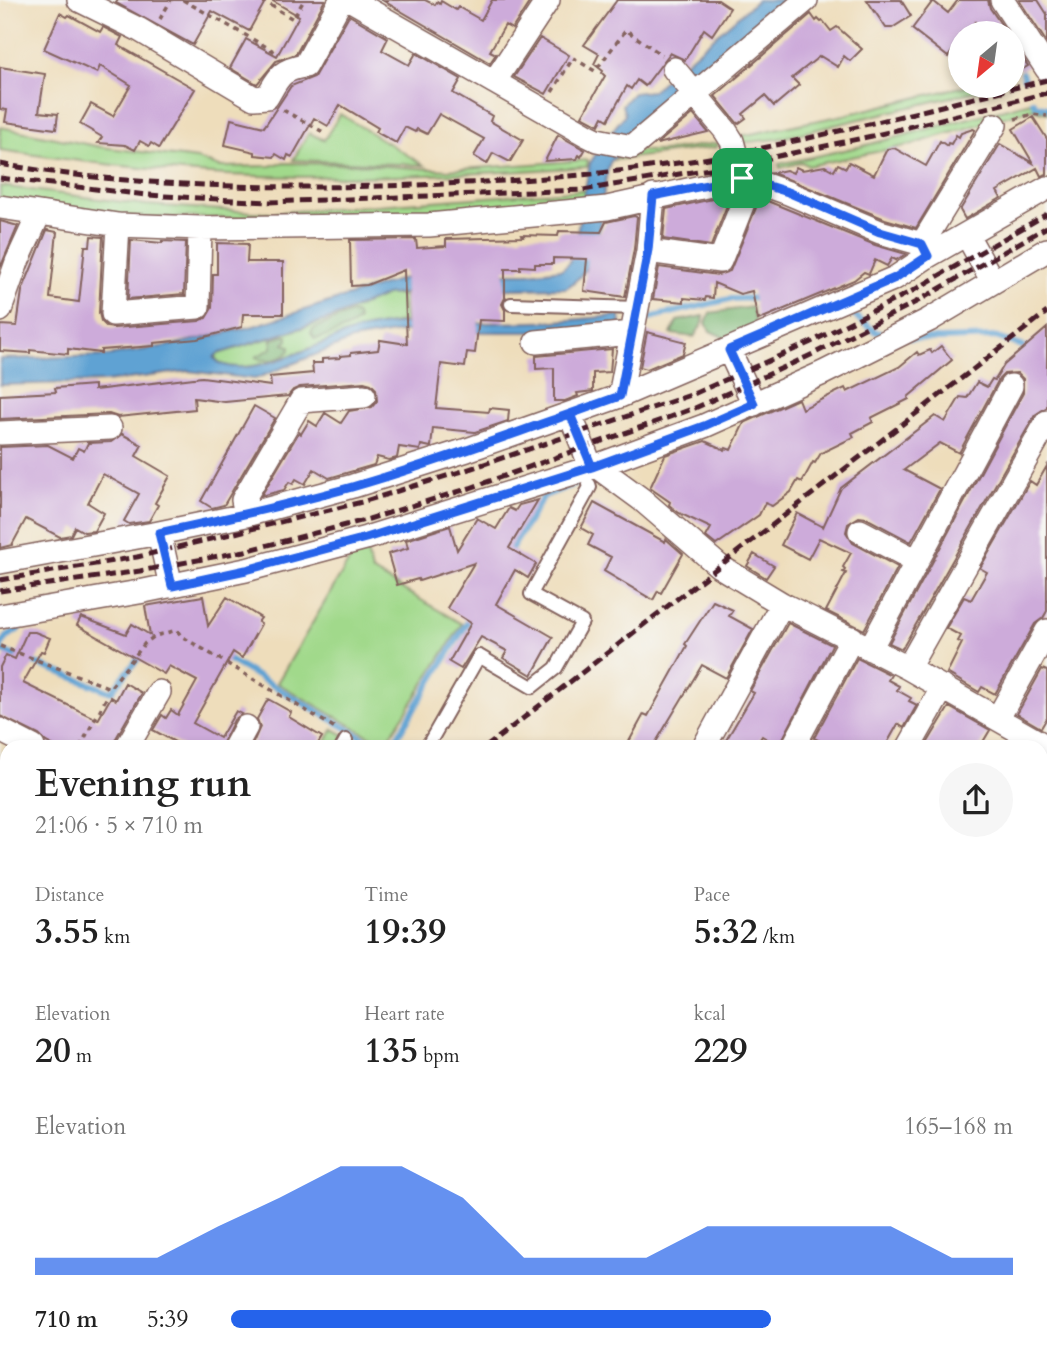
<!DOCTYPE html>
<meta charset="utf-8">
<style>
body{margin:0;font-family:Cardo,serif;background:#f6f6f6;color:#222;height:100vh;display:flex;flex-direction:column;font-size:26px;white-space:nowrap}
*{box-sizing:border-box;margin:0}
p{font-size:23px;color:#767676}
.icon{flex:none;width:38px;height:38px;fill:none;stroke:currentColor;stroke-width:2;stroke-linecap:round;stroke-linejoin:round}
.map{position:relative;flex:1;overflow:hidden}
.sheet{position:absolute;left:0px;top:740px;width:1048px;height:621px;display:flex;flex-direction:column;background:#fff;border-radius:21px 21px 0 0;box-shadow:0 4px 10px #0003}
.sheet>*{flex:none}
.needle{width:46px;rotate:209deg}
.tools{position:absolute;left:948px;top:21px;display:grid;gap:14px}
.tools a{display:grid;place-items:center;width:77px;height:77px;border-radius:50%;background:#fff;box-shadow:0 4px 10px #0003;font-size:35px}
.pin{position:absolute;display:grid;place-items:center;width:60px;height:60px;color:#fff;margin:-30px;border-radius:14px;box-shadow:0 4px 10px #0006}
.round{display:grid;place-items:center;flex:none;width:74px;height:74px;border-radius:37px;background:#f6f6f6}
.head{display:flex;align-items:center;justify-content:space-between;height:119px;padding:0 35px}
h1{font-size:38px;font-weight:600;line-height:52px}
.figures{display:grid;grid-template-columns:repeat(3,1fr);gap:10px;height:119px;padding:7px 35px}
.figures div{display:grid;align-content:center}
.figures b{font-size:35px;font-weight:600}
.figures small{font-size:19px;font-weight:400}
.figures p{font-size:19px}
.chart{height:196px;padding:14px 35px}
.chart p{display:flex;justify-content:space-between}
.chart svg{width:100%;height:126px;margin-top:7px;fill:#2563eb;opacity:.7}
ul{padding:0 35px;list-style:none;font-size:23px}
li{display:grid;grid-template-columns:112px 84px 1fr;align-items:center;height:52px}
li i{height:18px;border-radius:9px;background:#2563eb}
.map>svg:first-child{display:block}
.green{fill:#a1d98b;stroke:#767c5b;stroke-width:2}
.forest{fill:#80b977;stroke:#656c51;stroke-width:2}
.water{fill:#5fa2d3;stroke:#54607f;stroke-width:2}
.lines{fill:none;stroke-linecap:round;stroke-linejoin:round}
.stream{stroke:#5fa2d3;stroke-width:6}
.building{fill:#cdabda}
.lane-casing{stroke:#83625d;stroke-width:16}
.street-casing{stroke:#83625d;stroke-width:26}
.path{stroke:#83625d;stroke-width:3.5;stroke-dasharray:5 5;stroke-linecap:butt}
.lane{stroke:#fff;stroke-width:12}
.street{stroke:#fff;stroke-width:23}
.rail{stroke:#4a1f2b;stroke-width:5;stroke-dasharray:10 5;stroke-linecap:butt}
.route-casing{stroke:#fff;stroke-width:14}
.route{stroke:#2563eb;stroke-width:9}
</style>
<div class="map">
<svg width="1047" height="1360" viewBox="0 0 1047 1360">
<rect width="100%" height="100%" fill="#f6f6f2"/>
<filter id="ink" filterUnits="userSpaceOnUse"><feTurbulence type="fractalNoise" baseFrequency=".0143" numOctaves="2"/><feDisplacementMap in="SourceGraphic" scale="14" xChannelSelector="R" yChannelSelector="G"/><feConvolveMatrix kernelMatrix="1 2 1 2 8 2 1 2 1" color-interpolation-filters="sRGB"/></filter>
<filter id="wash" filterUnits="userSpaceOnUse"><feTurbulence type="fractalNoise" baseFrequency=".00686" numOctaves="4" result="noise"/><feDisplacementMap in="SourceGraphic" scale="28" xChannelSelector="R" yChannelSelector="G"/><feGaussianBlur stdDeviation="1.57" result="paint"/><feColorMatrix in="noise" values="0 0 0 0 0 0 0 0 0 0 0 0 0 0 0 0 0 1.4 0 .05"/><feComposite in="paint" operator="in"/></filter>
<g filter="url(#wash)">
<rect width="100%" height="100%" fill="#edb"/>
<!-- green -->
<path class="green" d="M965 86H997L777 139 740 143 736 137 844 115Z
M1031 102 1034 106 1047 109V113L1032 109 910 145 808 166 802 162 780 168 779 164 863 146Z
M340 114 424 165 293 160 309 133 324 140Z
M0 127 101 147 197 159 220 167 270 166 280 163 356 164 448 170 588 160 587 167C467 175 347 180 226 175 151 171 75 161 0 150Z
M718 143 717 147 615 160 622 151H664Z
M0 186 146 205 268 213 584 190 583 206 429 220 128 217 0 199Z
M386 295H403L405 321C388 325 369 326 352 332 325 340 236 386 215 358L218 354 329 320Z
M366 549 372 571 462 624 385 745 277 683 352 556Z
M333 729 353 740 349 747H322Z"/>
<!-- forest -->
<path class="forest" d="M752 307 756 325 725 338 710 331 706 323 710 313Z
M351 313 357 315 358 321C350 328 327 337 315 339L311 333 313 329Z
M704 316 703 323 694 337 671 334 677 321Z
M284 336H288V340L284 344 290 346V350C283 359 267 364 256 357L272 348V339Z"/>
<!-- water -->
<path class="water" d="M757 0H796L630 141C624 148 612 156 609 165 597 206 608 262 566 288L450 290 386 295 329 319 217 354 214 358C239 387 325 340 355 331 400 319 436 324 482 323 529 323 574 321 620 315L621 325 558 332H400L352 340 255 379 188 371 105 382 0 385V359L108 356 172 345 254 326 408 277 460 273H528L562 269 569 263 573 253 590 163 611 132 625 115 622 105 633 93 652 91Z"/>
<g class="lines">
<!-- stream -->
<path class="stream" d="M1022 73 1024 78
M1033 101 1035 105 1047 108
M843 307 876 332 887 334
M645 319 730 299 760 298
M908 338 940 339 995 337 1031 349
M508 555 544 496 581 482
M0 647 7 637 19 629
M0 650 111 692 141 655
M222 656 379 747
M391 747 472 615"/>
</g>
<g id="blocks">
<!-- building -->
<path class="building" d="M118 0H266L249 31 212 11 193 45 116 3Z
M271 0H325L296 54 276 61 257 84 230 68 246 39 277 56 299 16Z
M382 0H425L435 5 437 2 440 4 441 1 456 10 458 7 481 20 492 0H531L512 29 505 25 490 51 496 54 490 63Z
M617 0H718L730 8 712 35 704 29 685 60 670 53 645 86 637 80 631 89 627 86 608 120 603 117 599 125 582 116 605 76 602 73 603 71 594 64 599 54 584 45Z
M867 0H901L911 16 892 28H886Z
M958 0H988L990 8 1003 27 993 33H982L975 22 966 33H961V40L948 57 912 29 933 1 948 13Z
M1019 0H1038L1047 14V43Z
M60 13 67 17 69 15 100 32 103 27 122 37 118 45 195 89 159 148 151 143 149 146 140 141 135 150 125 145 98 143 102 137 80 124 91 104 113 116 131 85 100 66 97 73 44 49Z
M811 14 816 21 818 19 821 22 823 21 831 31 837 27 862 49 850 61 844 56 838 67 820 56 792 78 799 85 774 106 765 96 743 114 746 118 738 124 715 96Z
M349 15 388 38 382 50 409 65 416 53 461 79 453 93 492 116 490 121 523 140 510 162 493 153 487 164 474 156 484 139 439 114 427 134 417 129 415 132 405 127 396 143 376 132 378 128 340 105 328 126 314 118 292 157 288 155 286 160 276 154 274 157 255 155V152L225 145 231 119 264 127 291 86 314 77Z
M540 38 569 55 546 94 514 77Z
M1013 43 1028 66 1021 70 1019 67 1013 71Z
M0 67 45 74 39 112 58 114 56 129 5 122 7 110 0 109Z
M693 114 708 132 657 144Z
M1033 117 1047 139V174L1041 176 1037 168 997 191 1001 198 965 219 960 210 1000 144 1033 163 1013 129Z
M973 129 975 130 916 228 885 219 773 173 786 170 793 173 796 167 802 170 825 166 834 171 838 164 846 168 849 162 874 175 887 149 894 148 926 166 940 141 947 146 948 143 951 144 956 135 959 137 961 133Z
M558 135 585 150 581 157 579 155 577 159 545 161Z
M731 195 711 246 663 239 666 209Z
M760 198 875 245 906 254 896 260 892 258 887 266 875 260 869 274 864 272 854 280 758 320 752 291 740 294 714 283 713 298 706 297 705 300 684 298V302L653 299 659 267 718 275 730 271Z
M634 216 637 217 634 249 625 297 584 291 587 259 553 258V264H535V267L520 266V269H505V298L502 304 505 310V321L479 320 475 353 467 352 465 367 441 364 436 408 489 412 490 408 509 410 508 421 475 432 433 428 431 447 421 445 420 450 399 447 397 458 389 460 377 457 374 465 329 478 314 469 305 484 296 479 293 484 289 482 284 490 261 496 299 432 301 434 309 421 317 426 325 413 341 423 349 411 372 407 377 401 376 389 371 384 364 382 300 387 293 390 288 396 225 402 194 398 195 409 118 417 109 414 0 419V395L56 392 55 388 94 385V390L202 377 271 386 270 377 313 373 312 363H322V359L340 358V356L351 355V353L378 350 380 340 407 344 404 270 367 285 351 286 350 240 416 239 417 248 446 246V239L523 237 522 235 558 236 559 231 601 232 606 222Z
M0 221 18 226 1 266H0Z
M47 230 57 232 50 298 79 302 85 246H90L91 236 103 237 99 313 101 321 107 327 114 328 199 321 206 318 212 308 213 274H217V243L248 244 247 262H283V314H243L242 327 197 339 154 343V346L101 350V353L68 349V354L30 350V353L0 351V325L17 326 22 291Z
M131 240 162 243V241L186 242 184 294 128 299Z
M1047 328V407L1035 415 902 649 889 643 1023 393V379L1017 373 1004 374 999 379 959 453 940 443 904 470 940 489 911 542 866 518 859 517 848 524 846 532 853 543 898 567 864 630 826 611 846 573 843 572 845 569 843 567 851 553 819 538 808 559 781 545 797 513 823 527 841 488 935 416 945 422 960 397 967 398 977 382 987 387 992 379 995 380 1004 365Z
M647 332 686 342 683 354 647 369 640 367Z
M941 346 952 360 908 397 909 399 871 418 873 422 852 433 854 437 821 453 815 463 813 462 802 482 798 480 791 492 772 506 765 503 759 515 716 545 706 537 711 528 679 513 669 505 670 502 650 488 665 455 705 441 725 450 726 448 731 450 744 423 798 399 802 409 845 388 847 392 899 367 917 352 919 355 930 350 932 353Z
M612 349 610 372 593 373V391L577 393 578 396 565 401H554V368L536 369V356Z
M254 406 275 418 224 505 212 508 201 501Z
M122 434 142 445 136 456 170 476 155 503 158 505 149 521 129 524 124 521 139 494 103 474 88 503 104 513 94 531 84 532 75 527 71 535 60 537 26 519 12 545 0 548V447L48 445 73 458 78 448 84 451 88 443 111 442Z
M1047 466V611L1043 618 1035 624 995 694 982 687 979 692 947 673 962 643 958 641 961 636 946 628 964 597 971 600 987 572 980 568 1030 481 1036 485Z
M538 500 509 548 536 564 528 578 515 570 496 604 553 637 532 675 503 658 507 651 481 637 461 669 449 662 471 623 447 608 474 563 419 581 418 579 397 585 388 554 408 548 406 540 450 526 457 550 477 518 496 529 509 508 515 511 519 505Z
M594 503 665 542 666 539 683 554 661 593 658 591 653 600 604 571 611 557 588 545 593 535 581 528Z
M754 554 774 566 766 578 747 566Z
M203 596 208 626 227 597 261 618 258 622 261 624 242 658 233 652 193 723 220 738 236 711 242 714 234 720 221 747H184L153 730 162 715 166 718 171 710 178 715 197 681 169 666 164 674 77 625 81 617 126 634 132 624 150 635 145 606Z
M713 601 733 610 729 616 753 629 726 678 702 665 653 747H626L644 714 648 716 687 646 685 644Z
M788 623 832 645 779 746 762 736 755 747H722L754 693 750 691Z
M27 632H35L50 638 44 652 41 651 23 683 98 720 111 697 116 700 125 683 142 693 115 740 113 747H56L46 742 39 735 0 716V667L6 655 15 659Z
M857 658 891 675 888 680 899 686 897 690 911 698 909 701 917 705 904 728 898 724 885 747H831L814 738Z
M1042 669 1047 671V718L1041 728 1017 714Z
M268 699 291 712 289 717 322 737 316 747H251L260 727 257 719Z
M949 707 990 730 980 747H925Z"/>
</g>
</g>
<g filter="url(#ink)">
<use href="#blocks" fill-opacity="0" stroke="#83625d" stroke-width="2"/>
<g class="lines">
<!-- lane casing -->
<g class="lane-casing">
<path id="lane" d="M511 304 637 308
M342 747 346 740
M427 747 479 656 532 687 556 668 582 622 531 594 590 487 589 484
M3 887 7 890
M1041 924 1047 927
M546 1354 557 1360
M482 1360 486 1354
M589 1360 592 1354"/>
</g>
<!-- street casing -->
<g class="street-casing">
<path id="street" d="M79 0 138 29 254 98 267 97C279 77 280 70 305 66L341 0
M351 0 587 135 597 140 632 147 806 0
M1002 0 1047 69
M674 69 725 130 732 141 742 178
M494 82 548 0
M752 180 788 193 880 232 922 244 928 256
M0 207 118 225 200 228 429 225 607 208 742 178 752 180 720 261 648 251 653 196
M118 225 113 314 198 307 200 228
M967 235 993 282
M922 244 995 125
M0 310 17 262 39 214
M536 342 632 333
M729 350 754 404
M620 396 648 251
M570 414 591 467
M0 433 110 428
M596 466 641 499 719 566 782 604 908 668 1047 747
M246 515 243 500 301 401 364 396
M860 531 917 561
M159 533 171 586
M0 562 159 533 246 515 353 486 467 450 620 396 895 278 928 256 1047 188
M0 616 139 592 246 570 366 538 596 466 704 426 823 373 929 320 1047 250
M870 649 1011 386
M908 668 1047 422
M998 718 1047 631
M0 730 33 747
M127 747 159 692
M235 747 246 727
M704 747 782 604
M793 747 852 638
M909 747 943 687
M0 864 7 868
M0 987 7 991
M1041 1037 1047 1036
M0 1072 7 1059
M1041 1082 1047 1085
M1041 1153 1047 1142
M0 1216 7 1204
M0 1279 7 1282
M0 1339 7 1336
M134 1354 143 1360
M825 1355V1354
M60 1360 63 1354
M430 1360 433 1354
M650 1360 653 1354
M740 1360 744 1354
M933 1360 936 1354"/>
</g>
<!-- path -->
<path class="path" d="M183 0 279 54
M262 0 293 19 304 0
M160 19 171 0
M552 92 573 58 595 71 626 30 662 55
M283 110 325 133
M1015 119 1033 114 1047 116
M0 646 110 688 145 643 155 636 177 630 181 636 337 729
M80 747 108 695"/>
<!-- lane -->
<use href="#lane" class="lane"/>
<!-- street -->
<use href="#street" class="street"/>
<!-- rail -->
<path class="rail" d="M0 164C126 186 254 189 382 186 504 183 626 175 747 151 848 131 947 104 1047 80
M0 178 147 195 269 202 583 190 746 163 872 136 1047 93
M0 580 137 557 362 502 466 470 691 395 809 343 914 290 1047 214
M0 591 140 571 245 551 369 519 470 488 695 408 813 354 918 301 1047 227
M486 747 1047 312
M0 1127 7 1121"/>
</g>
</g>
<g class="lines" filter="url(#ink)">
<!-- route casing -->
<g class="route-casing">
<path id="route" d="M742 178 653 196 648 250 620 396 570 414 592 467 366 538 246 570 172 586 159 533C224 519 288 505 352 487 426 466 498 439 570 414L592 467 704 426 754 404 729 350 895 278 928 256 922 244 880 232 788 192 742 178"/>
</g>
<!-- route -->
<use href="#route" class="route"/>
</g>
</svg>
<div class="tools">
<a><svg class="needle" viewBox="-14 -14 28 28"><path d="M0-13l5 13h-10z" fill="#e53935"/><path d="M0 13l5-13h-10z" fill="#767676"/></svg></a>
</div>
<div class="pin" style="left:742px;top:178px;background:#1e9e55"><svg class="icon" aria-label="arrive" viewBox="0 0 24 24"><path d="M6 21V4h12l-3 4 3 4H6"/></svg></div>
<section class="sheet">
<div class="head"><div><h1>Evening run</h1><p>21:06 · 5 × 710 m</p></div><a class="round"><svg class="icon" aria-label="share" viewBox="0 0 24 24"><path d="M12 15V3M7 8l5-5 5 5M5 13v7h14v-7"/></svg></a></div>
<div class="figures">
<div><p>Distance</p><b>3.55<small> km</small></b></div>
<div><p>Time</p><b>19:39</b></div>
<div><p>Pace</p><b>5:32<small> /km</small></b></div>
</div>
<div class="figures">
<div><p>Elevation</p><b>20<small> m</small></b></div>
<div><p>Heart rate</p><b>135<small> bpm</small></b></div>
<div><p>kcal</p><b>229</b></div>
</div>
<div class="chart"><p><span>Elevation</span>165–168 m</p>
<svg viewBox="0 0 160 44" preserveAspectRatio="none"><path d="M0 44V38L10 38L20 38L30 27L40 17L50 6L60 6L70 17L80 38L90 38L100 38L110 27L120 27L130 27L140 27L150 38L160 38V44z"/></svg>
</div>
<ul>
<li><b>710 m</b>5:39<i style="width:69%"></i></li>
</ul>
</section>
</div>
